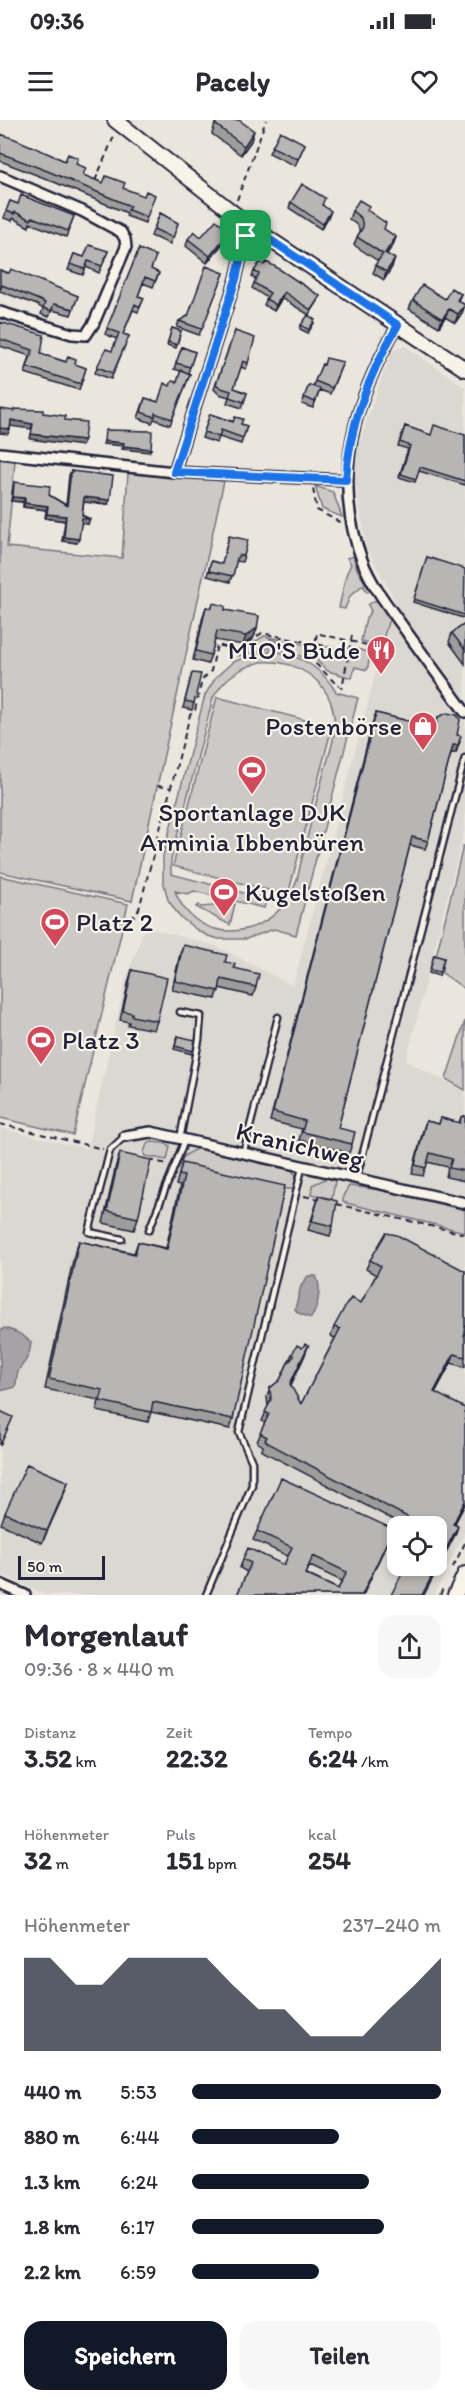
<!DOCTYPE html>
<html lang="de">
<meta charset="utf-8">
<style>
body{margin:0;font-family:Itim,sans-serif;background:#f7f7f7;color:#2b2b33;height:100vh;display:flex;flex-direction:column;font-size:22px;white-space:nowrap}
*{box-sizing:border-box;margin:0}
p{font-size:20px;color:#7c7c81}
.icon{flex:none;width:33px;height:33px;fill:none;stroke:currentColor;stroke-width:2;stroke-linecap:round;stroke-linejoin:round}
.map{position:relative;height:1475px;overflow:hidden}
.details{display:flex;flex-direction:column;background:#fff;flex:1}
.details>*{flex:none}
.buttons{position:absolute;left:387px;top:1396px;display:grid;gap:12px}
.buttons a{display:grid;place-items:center;width:60px;height:60px;border-radius:12px;background:#fff;box-shadow:0 3px 9px #0003;font-size:30px}
.scale{position:absolute;left:18px;bottom:15px;width:87px;box-sizing:border-box;padding-left:6px;border:3px solid #22223b;border-top:0;font-size:16px;line-height:21px;white-space:nowrap;color:#22223b;-webkit-text-stroke:4px #f7f3e8;paint-order:stroke}
.pin{position:absolute;display:grid;place-items:center;width:51px;height:51px;color:#fff;margin:-26px;border-radius:12px;box-shadow:0 3px 9px #0006}
.round{display:grid;place-items:center;flex:none;width:63px;height:63px;border-radius:18px;background:#f7f7f7}
.headline{display:flex;align-items:center;justify-content:space-between;height:102px;padding:0 24px}
h1{font-size:33px;font-weight:800;line-height:45px}
.figures{display:grid;grid-template-columns:repeat(3,1fr);gap:9px;height:102px;padding:6px 24px}
.figures div{display:grid;align-content:center}
.figures b{font-size:26px;font-weight:800}
.figures small{font-size:16px;font-weight:400}
.figures p{font-size:16px}
.chart{height:168px;padding:12px 24px}
.chart p{display:flex;justify-content:space-between}
.chart svg{width:100%;height:108px;margin-top:6px;fill:#111827;opacity:.7}
.cta{display:flex;gap:12px;margin-top:auto;padding:12px 24px}
.cta a{flex:1;height:69px;border-radius:18px;background:#111827;color:#fff;font-size:24px;font-weight:800;line-height:69px;text-align:center}
.cta a+a{background:#f7f7f7;color:#2b2b33}
ul{padding:0 24px;list-style:none;font-size:20px}
li{display:grid;grid-template-columns:96px 72px 1fr;align-items:center;height:45px}
li i{height:15px;border-radius:8px;background:#111827}
.status{display:flex;justify-content:space-between;align-items:center;height:42px;padding:0 30px;background:#fff;direction:ltr}
.status svg{height:16px;fill:currentColor}
header{display:flex;justify-content:space-between;align-items:center;height:78px;padding:0 24px;background:#fff;font-size:27px;font-weight:800}
.map>svg:first-child{display:block}
.built{fill:#dbd8d2;fill-rule:evenodd}
.green{fill:#cdc9c6;stroke:#787680;stroke-width:1.5;fill-rule:evenodd}
.water{fill:#a6a3a6;stroke:#716f7b;stroke-width:1.5}
.lines{fill:none;stroke-linecap:round;stroke-linejoin:round}
.lane-casing{stroke:#22223b;stroke-width:9}
.street-casing{stroke:#22223b;stroke-width:14}
.secondary-casing{stroke:#22223b;stroke-width:18}
.path{stroke:#22223b;stroke-width:2;stroke-dasharray:6 4.5;stroke-linecap:butt}
.lane{stroke:#f7f3e8;stroke-width:4.5}
.street{stroke:#f7f3e8;stroke-width:9}
.secondary{stroke:#f7f3e8;stroke-width:14}
.wall{fill:#9e9d9c;stroke:#22223b;stroke-width:1.5;fill-rule:evenodd}
.shaded-wall{fill:#817f7f;stroke:#22223b;stroke-width:1.5}
.building{fill:#b8b6b5;stroke:#22223b;stroke-width:1.5;fill-rule:evenodd}
.route-casing{stroke:#fff;stroke-width:12}
.route{stroke:#1a73e8;stroke-width:8}
.labels{text-anchor:middle;stroke-width:4.5;stroke-linejoin:round;paint-order:stroke}
.poi-label{font-size:26px;fill:#22223b;stroke:#f7f3e8;text-anchor:start}
.street-label{font-size:26px;fill:#22223b;stroke:#f7f3e8}
</style>
<div class="status"><b>09:36</b><svg viewBox="0 0 49 12"><path d="M0 12V9h3v3zM5 12V6h3v6zM10 12V3h3v9zM15 12V0h3v12zM26 1h20v11H26zM47 4h2v5h-2z"/></svg></div>
<header><svg class="icon" aria-label="menu" viewBox="0 0 24 24"><path d="M4 6h16M4 12h16M4 18h16"/></svg>Pacely<svg class="icon" aria-label="heart" viewBox="0 0 24 24"><path d="M12 20l-8-8c-3-5 5-10 8-4 3-6 11-1 8 4z"/></svg></header>
<div class="map">
<svg width="465" height="1475" viewBox="0 0 465 1475">
<rect width="100%" height="100%" fill="#eae6de"/>
<filter id="ink" filterUnits="userSpaceOnUse"><feTurbulence type="fractalNoise" baseFrequency=".0167" numOctaves="2"/><feDisplacementMap in="SourceGraphic" scale="12" xChannelSelector="R" yChannelSelector="G"/><feConvolveMatrix kernelMatrix="1 2 1 2 8 2 1 2 1" color-interpolation-filters="sRGB"/></filter>
<g filter="url(#ink)">
<!-- built -->
<path class="built" d="M405 226 465 267V707L406 941 465 971V1412L434 1475H47L0 1454V1008L87 1029 126 859 145 807 216 826 293 866 395 480 367 429 355 361 357 331 374 279 392 231ZM398 1407H436V1446H398Z"/>
<!-- green -->
<path class="green" d="M0 339 15 341 7 427 122 438 128 353 224 361 132 781 0 752Z
M315 366 333 372 342 397 322 389Z
M353 436 357 449 370 471 367 472 363 465 350 476 345 489 339 488 346 455 351 444 347 438Z
M374 481H378L389 499 381 526 361 521 366 498 371 491 368 485Z
M264 516 312 526 309 539 281 530 282 522 270 519 267 529 238 536 237 533Z
M272 522 280 523 278 532C304 537 322 549 336 572L358 578 296 815 274 809 246 819H219L208 816 197 810 179 796 168 780 163 760V736L205 575 216 557 233 542 255 534 269 532ZM261 542C296 539 330 560 334 597 337 615 329 634 324 652 315 688 305 723 297 760 279 819 198 832 175 771L188 774 194 771 264 788 267 779 171 754V740L213 578C224 558 239 548 261 542Z
M321 526 352 533 353 528 371 533 367 550 355 547 352 558 328 551 317 541Z
M217 577 332 607 288 775 173 746Z
M463 726H465V869L442 853 443 838 436 836Z
M0 756 128 784 73 1015 0 998Z
M235 784 230 805 196 787 199 785 201 787Z
M465 901V970L446 959Z
M151 1022 164 1023 170 1026 167 1040 145 1036 144 1032 147 1024Z
M199 1027 291 1050 296 1055 295 1066 291 1069H282L183 1045 181 1042 184 1036Z
M327 1058 335 1061 332 1079 312 1074V1065Z
M349 1066 382 1070 465 1090V1112L346 1083 343 1082V1076Z"/>
<!-- water -->
<path class="water" d="M308 1156H316C322 1167 318 1188 311 1198L298 1193 295 1189 301 1166Z
M4 1208C15 1211 22 1214 31 1222 30 1234 27 1240 20 1248 16 1253 17 1262 15 1267L0 1271V1212Z"/>
<g class="lines">
<!-- lane casing -->
<g class="lane-casing">
<path id="lane" d="M180 1019 199 920 201 896 180 892
M243 1034 278 897
M356 1060 465 638
M149 1110 185 1020
M122 1119 89 1112 110 1030 125 1016
M206 1475 252 1365V1342L239 1312 302 1048"/>
</g>
<!-- street casing -->
<g class="street-casing">
<path id="street" d="M0 56 82 91 121 112 125 119 126 127 94 203 86 215 72 214 0 192
M398 205C354 279 331 357 362 440 372 467 392 491 408 514 427 540 446 566 465 592
M0 333 174 352 346 360
M174 352 236 159 246 116 251 107
M125 1016 151 1012 465 1083
M0 1464 25 1475"/>
</g>
<!-- secondary casing -->
<g class="secondary-casing">
<path id="secondary" d="M115 0 251 107 465 249
M455 1475 465 1454"/>
</g>
<!-- path -->
<path class="path" d="M95 61 115 14
M237 80 266 0
M313 369 317 390 341 403
M352 515 351 521 342 568C335 565 321 547 312 541L317 513 320 514 384 529
M158 666 171 668
M125 808 139 789 190 595 195 590 202 560 211 551 217 525 237 530 262 513 349 531
M0 1004 103 1029
M149 1040 167 1044
M304 1076 319 1079
M336 1084 465 1114
M453 1447 465 1423
M440 1475 444 1466"/>
<!-- lane -->
<use href="#lane" class="lane"/>
<!-- street -->
<use href="#street" class="street"/>
<!-- secondary -->
<use href="#secondary" class="secondary"/>
</g>
<!-- wall -->
<path class="wall" d="M215 4 251 21 241 35 212 14Z
M0 14 65 41 76 44 83 55 103 63 123 68 147 97 145 103 126 96 127 93 47 59 0 41Z
M305 24 295 46 269 33 272 27Z
M10 81 18 84 74 96 66 117 30 103 29 107 13 98 12 101 4 98Z
M291 82 323 85 329 96 321 109 289 88Z
M367 90 384 109 396 117 393 125 387 134 392 147 384 160 373 153 378 141 354 125 357 117 360 112 358 106 349 99 352 91Z
M160 93 178 103 170 124 151 116Z
M230 111 228 117 207 143 186 126 188 119Z
M139 129 151 149 159 153 153 167 143 163 138 176 144 178 138 192 133 190 123 214 129 216 111 259 95 253 97 247 112 231 117 219 105 214Z
M108 131 99 153 86 147 83 155 68 150 74 134 84 137Z
M0 150 78 176 71 195 52 190 49 197 41 194 43 189 37 185 0 171V172Z
M254 151 318 181 309 195 282 178 274 191 264 185 267 178 252 168 256 159 252 157Z
M224 153 199 215 177 207 179 201 188 196Z
M461 174 458 181 465 185 462 193 455 203 445 197 439 207 409 189 413 180 445 179Z
M0 202 41 234 86 248 79 270 25 253 30 236 0 226Z
M314 203 308 213 300 209 301 205Z
M172 208 181 211 176 228 167 225Z
M235 211 248 243 246 249 241 247 234 268 247 273 242 288 227 283 229 277 219 274 214 269Z
M182 227 195 232 188 253 190 254 170 305 154 299 152 303 138 298 145 278 158 282 170 266 177 262 181 251 174 249Z
M343 242 330 274 320 270 313 288 302 284 309 265 313 266 322 244 324 245Z
M210 294 247 306 241 324 219 317 217 323 202 318Z
M405 306 430 315H465V365L419 351 415 362 399 357 408 329 398 326Z
M71 351 108 384 84 382 82 395 88 404 81 403 77 423 62 421 65 401 45 398 46 390 23 387V382L11 381 13 367 14 362 49 375 66 385 69 355Z
M229 416 244 436 242 442 236 441 230 462 207 456 211 441 222 444Z
M427 437 465 493 463 498 413 482Z
M213 483 257 508 254 517 243 525 215 520 208 544 193 540 203 496 206 487 211 488Z
M465 504V544L449 522 452 513Z
M192 553 194 583 192 590 183 588Z
M376 593 416 603 435 604 438 597 457 615V631L455 633H451L428 721 425 729 410 725 338 1008 352 1024 349 1033 299 1020 302 1009 270 1001 373 601Z
M183 825 225 842 256 867 253 876 219 868 216 879 172 870 180 834Z
M434 835 444 838 439 856 429 853Z
M132 850 157 901 154 910 128 905 129 902 120 900 129 860Z
M178 916 193 931 192 934 174 929Z
M465 996V1061L446 1057 448 1047 427 1042 423 1056 412 1054 423 1010 426 1001 439 1004 441 998 459 1003 461 997Z
M120 1033 138 1098 134 1110 103 1103 116 1045Z
M182 1043 233 1299 230 1309 151 1292 148 1302 97 1291 99 1280 45 1269 75 1131 79 1121 134 1133 138 1122 166 1128 180 1066 176 1065Z
M319 1076 333 1106 330 1116 308 1110Z
M370 1140 465 1151V1247L451 1243 435 1273 465 1384 454 1404 458 1406 455 1415 436 1407H407L264 1332 262 1330 263 1326 257 1322 265 1303 262 1301 268 1287 267 1277 270 1268 280 1260 292 1234 302 1228 308 1226 290 1265 301 1284 335 1218 331 1216 334 1207 361 1183 376 1155 366 1149Z
M68 1362 42 1423 1 1404 5 1393Z
M257 1411 389 1418 363 1475H237L247 1452 240 1448 243 1439 284 1445 288 1436 253 1420ZM310 1446 342 1461 338 1469 306 1454Z"/>
<!-- shaded-wall -->
<path class="shaded-wall" d="M254 11 251 21 241 35 244 26Z
M331 91 329 96 321 109 323 104Z
M230 111 228 117 207 143 210 136Z
M396 117 393 125 382 141 385 133Z
M395 139 392 147 384 160 386 152Z
M284 172 282 178 274 191 276 185Z
M320 176 318 181 309 195 311 190Z
M465 185 462 193 455 203 458 194Z
M449 189 445 197 439 207 442 199Z
M11 300 33 304 31 309 9 306Z
M0 308 10 309 8 314 0 313Z
M31 314 84 320 82 326 30 319Z
M104 321 124 323 123 326 103 324Z
M123 326 151 329 149 332 122 329Z
M13 377 25 378 23 382 11 381Z
M84 377 110 380 108 384 83 382Z
M25 383 48 386 46 390 23 387Z
M47 394 66 396 65 401 45 398Z
M82 398 90 399 88 404 80 403Z
M64 417 79 419 77 423 62 421Z
M257 508 254 517 243 525 246 516Z
M460 622 455 633H450L453 625Z
M308 1226 305 1235 287 1274 290 1264Z
M454 1234 451 1243 430 1281 434 1272Z
M68 1362 64 1374 42 1423 47 1411Z
M465 1381V1384L450 1413 453 1404Z
M458 1406 455 1415 424 1475H422Z
M393 1409 389 1418 363 1475H362Z"/>
<!-- building -->
<path class="building" d="M218 0H239L254 11 244 26 215 4Z
M280 11 305 24 298 39 272 27Z
M0 14 15 19 65 41 68 34 78 38 76 44 86 48 83 55 103 63 106 56 125 63 123 68 144 76 146 71 155 75 147 97 128 90 130 86 50 52 0 33Z
M302 64 325 78 322 85 331 91 323 104 291 82Z
M21 75 74 96 68 111 32 97 31 100 15 92 14 94 6 91 10 81 18 84Z
M359 80 369 86 367 90 386 103 384 109 396 117 385 133 395 139 386 152 375 145 383 134 357 117 363 107 361 98 352 91Z
M160 93 178 103 173 118 154 109Z
M216 100 230 111 210 136 188 119 194 111 201 117Z
M89 125 108 131 102 146 88 141 85 149 70 144 74 134 84 137Z
M139 129 156 136 151 149 159 153 155 161 145 157 138 176 144 178 140 187 135 184 123 214 129 216 113 253 97 247 106 229 112 231 119 213 107 208Z
M260 142 264 145 266 142 276 147 320 176 311 190 284 172 276 185 266 179 270 173 254 163 259 154 254 151Z
M206 146 224 153 202 209 179 201 188 196Z
M11 149 78 176 73 189 54 184 51 191 43 188 45 183 39 180 2 165 1 168 0 167V150L6 153H9Z
M422 165 445 179 451 168 461 174 457 180 465 185 458 194 449 189 442 199 413 180Z
M308 195 315 200 309 210 301 205Z
M0 202 44 215 41 234 66 242 68 236 76 239 75 244 86 248 81 264 27 247 33 230 0 219Z
M172 208 181 211 177 225 168 222Z
M235 211 255 218 248 243 243 241 234 268 247 273 244 282 229 277 231 271 221 268 216 264Z
M182 227 195 232 190 247 176 243Z
M326 238 343 242 332 268 315 261 322 244 324 245Z
M181 250 190 254 172 299 155 293V297L141 292 145 278 158 282 164 263 170 266 172 261 177 262Z
M309 265 320 269 315 282 304 277Z
M0 289 14 291V289L43 290V293L65 296V300L86 302 84 320 31 314 33 304 11 300 10 309 0 308Z
M210 294 233 302 235 297 243 299 241 304 247 306 243 318 221 310 219 317 204 312Z
M434 305 465 315V361L420 347 416 359 401 354 410 326 400 322 405 306 431 315Z
M105 310 152 311 151 329 123 326 124 323 104 321Z
M71 351 113 356 110 380 84 377 82 395 90 399 82 398 79 419 64 417 66 396 47 394 48 386 25 383V378L13 377 14 362 50 366 49 375 67 386Z
M229 416 248 420 244 436 239 435 237 438 233 456 209 451 211 441 222 444Z
M427 437 465 449 464 495 414 479Z
M213 483 225 486V490L259 496 257 508 246 516 217 511 211 535 196 531 206 487 212 488Z
M465 504V530L452 513Z
M192 553 201 554 194 583 185 581Z
M376 593 416 603 417 599 436 604 438 597 447 593 457 595 460 600 457 615 461 616 458 625H453L428 721 412 717 338 1008 355 1012 352 1024 302 1012 305 1001 273 992Z
M183 825 227 835 225 842 235 844 234 848 259 854 256 867 221 859 219 871 175 861Z
M434 835 444 838 440 852 430 850Z
M132 850 167 858 157 901 132 896V893L123 891Z
M178 916 195 920 193 931 175 926Z
M465 996V1051L449 1048 452 1039 430 1033 426 1048 415 1045 426 1001 439 1004 441 998 460 1003 461 997Z
M120 1033 151 1040 138 1098 107 1091Z
M182 1043 285 1066 233 1299 153 1282 151 1292 100 1281 103 1270 49 1259 79 1121 135 1134 138 1122 167 1129 184 1056 179 1055Z
M319 1076 337 1081 333 1106 312 1101Z
M386 1113 397 1115 465 1151V1213L464 1215H465V1237L454 1234 434 1272 465 1288V1381L453 1404 458 1406 422 1475H391L406 1446H436V1407H426L268 1323 265 1320 267 1317 260 1313 269 1294 265 1292 271 1280 270 1268 280 1260 288 1243 294 1236 292 1234 297 1225 302 1228 305 1224 308 1226 290 1264 301 1284 340 1209 334 1207 346 1185 351 1178 361 1183 381 1146 370 1140Z
M0 1291 13 1297 0 1326Z
M27 1344 68 1362 47 1411 5 1393Z
M281 1358 393 1409 362 1475H237L251 1443 243 1439 248 1428 284 1445 292 1427 257 1411ZM313 1436 347 1452 338 1469 305 1454Z"/>
</g>
<g class="lines" filter="url(#ink)">
<!-- route casing -->
<g class="route-casing">
<path id="route" d="M251 107 398 205C370 252 349 305 346 360L174 352 236 159 246 116Z"/>
</g>
<!-- route -->
<use href="#route" class="route"/>
</g>
<!-- icons -->
<defs>
<g id="restaurant-pin" transform="scale(1.5)"><path d="M0 17L-7.5 6A9.5 9.5 0 1 1 7.5 6Z" fill="#d1495b" stroke="#f7f3e8"/><path d="M-5-6h1v4h1v-4h1v4h1v-4h1v5L-1.5 .5V6h-2V.5L-5-1ZM5-6V6H3V1.5H1.5Q1.5-4 5-6Z" fill="#fff"/></g>
<g id="shop-pin" transform="scale(1.5)"><path d="M0 17L-7.5 6A9.5 9.5 0 1 1 7.5 6Z" fill="#d1495b" stroke="#f7f3e8"/><path d="M-5-2.5h2.3a2.7 3.5 0 0 1 5.4 0H5L5.5 6h-11ZM-1.5-2.5h3a1.5 2.3 0 0 0-3 0Z" fill="#fff"/></g>
<g id="stadium-pin" transform="scale(1.5)"><path d="M0 17L-7.5 6A9.5 9.5 0 1 1 7.5 6Z" fill="#d1495b" stroke="#f7f3e8"/><path d="M0-5a6.5 5 0 1 0 0 10a6.5 5 0 1 0 0-10ZM-3.5-1.8h7v3.6h-7Z" fill="#fff"/></g>
</defs>
<g fill-rule="evenodd">
<use href="#restaurant-pin" x="381" y="530"/>
<use href="#shop-pin" x="423" y="606"/>
<use href="#stadium-pin" x="252" y="650"/>
<use href="#stadium-pin" x="224" y="772"/>
<use href="#stadium-pin" x="55" y="802"/>
<use href="#stadium-pin" x="41" y="920"/>
</g>
<g class="labels">
<!-- poi labels -->
<g class="poi-label">
<text x="360" y="539" text-anchor="end">MIO'S Bude</text>
<text x="402" y="615" text-anchor="end">Postenbörse</text>
<text x="252" y="701" text-anchor="middle">Sportanlage DJK<tspan x="252" dy="30">Arminia Ibbenbüren</tspan></text>
<text x="245" y="781">Kugelstoßen</text>
<text x="76" y="811">Platz 2</text>
<text x="62" y="929">Platz 3</text>
</g>
<!-- street labels -->
<g class="street-label">
<text transform="translate(300 1025) rotate(13)" y="9">Kranichweg</text>
</g>
</g>
</svg>
<div class="buttons">
<a><svg class="icon" aria-label="locate" viewBox="0 0 24 24"><circle cx="12" cy="12" r="6"/><path d="M12 2v4M12 18v4M2 12h4M18 12h4"/></svg></a>
</div>
<div class="scale">50 m</div>
<div class="pin" style="left:246px;top:116px;background:#1e9e55"><svg class="icon" aria-label="arrive" viewBox="0 0 24 24"><path d="M6 21V4h12l-3 4 3 4H6"/></svg></div>
</div>
<section class="details">
<div class="headline"><div><h1>Morgenlauf</h1><p>09:36 · 8 × 440 m</p></div><a class="round"><svg class="icon" aria-label="share" viewBox="0 0 24 24"><path d="M12 15V3M7 8l5-5 5 5M5 13v7h14v-7"/></svg></a></div>
<div class="figures">
<div><p>Distanz</p><b>3.52<small> km</small></b></div>
<div><p>Zeit</p><b>22:32</b></div>
<div><p>Tempo</p><b>6:24<small> /km</small></b></div>
</div>
<div class="figures">
<div><p>Höhenmeter</p><b>32<small> m</small></b></div>
<div><p>Puls</p><b>151<small> bpm</small></b></div>
<div><p>kcal</p><b>254</b></div>
</div>
<div class="chart"><p><span>Höhenmeter</span>237–240 m</p>
<svg viewBox="0 0 160 44" preserveAspectRatio="none"><path d="M0 44V6L10 6L20 17L30 17L40 6L50 6L60 6L70 6L80 17L90 27L100 27L110 38L120 38L130 38L140 27L150 17L160 6V44z"/></svg>
</div>
<ul>
<li><b>440 m</b>5:53<i style="width:100%"></i></li>
<li><b>880 m</b>6:44<i style="width:59%"></i></li>
<li><b>1.3 km</b>6:24<i style="width:71%"></i></li>
<li><b>1.8 km</b>6:17<i style="width:77%"></i></li>
<li><b>2.2 km</b>6:59<i style="width:51%"></i></li>
</ul>
<div class="cta"><a>Speichern</a><a>Teilen</a></div>
</section>
